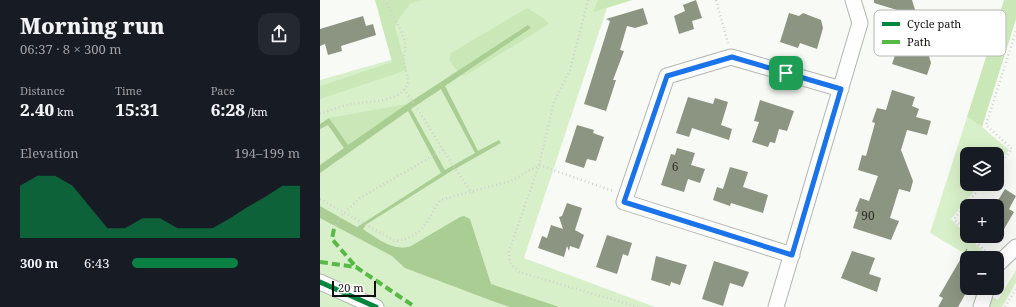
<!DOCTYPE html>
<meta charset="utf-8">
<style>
body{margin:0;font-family:"Noto Serif",serif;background:#242831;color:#f1f3f6;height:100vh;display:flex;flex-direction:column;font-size:15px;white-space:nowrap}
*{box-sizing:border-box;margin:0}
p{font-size:13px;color:#9ea1a6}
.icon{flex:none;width:22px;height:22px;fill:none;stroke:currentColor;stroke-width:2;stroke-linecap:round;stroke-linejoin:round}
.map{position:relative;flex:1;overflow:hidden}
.details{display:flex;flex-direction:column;background:#171b24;width:320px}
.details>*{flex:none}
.fabs{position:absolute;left:640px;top:147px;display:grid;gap:8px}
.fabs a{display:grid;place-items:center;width:44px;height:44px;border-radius:8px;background:#171b24;box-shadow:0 4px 16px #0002;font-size:20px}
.scale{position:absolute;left:12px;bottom:10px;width:44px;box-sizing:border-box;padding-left:4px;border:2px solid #0f100e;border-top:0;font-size:11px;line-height:14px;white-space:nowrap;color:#0f100e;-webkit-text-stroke:3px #fff;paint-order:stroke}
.pin{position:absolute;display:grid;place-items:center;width:34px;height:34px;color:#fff;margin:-17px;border-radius:8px;box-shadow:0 2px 6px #0006}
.round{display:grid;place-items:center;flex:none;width:42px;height:42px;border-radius:12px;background:#242831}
.headline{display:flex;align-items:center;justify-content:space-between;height:68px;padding:0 20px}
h1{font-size:22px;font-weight:800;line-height:30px}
.metrics{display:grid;grid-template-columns:repeat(3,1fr);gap:6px;height:68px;padding:4px 20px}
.metrics div{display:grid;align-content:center}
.metrics b{font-size:17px;font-weight:800}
.metrics small{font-size:11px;font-weight:400}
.metrics p{font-size:11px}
.chart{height:112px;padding:8px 20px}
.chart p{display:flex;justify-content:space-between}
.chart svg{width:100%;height:72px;margin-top:4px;fill:#0b8043;opacity:.7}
ul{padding:0 20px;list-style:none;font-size:13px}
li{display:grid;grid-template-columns:64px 48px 1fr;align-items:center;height:30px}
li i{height:10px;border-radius:5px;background:#0b8043}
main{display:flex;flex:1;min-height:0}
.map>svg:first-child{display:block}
.green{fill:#d8f0c9}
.forest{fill:#cae8b7}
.water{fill:#a9cd92;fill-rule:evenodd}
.building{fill:#8b9581}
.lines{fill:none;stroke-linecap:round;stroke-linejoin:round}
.minor-casing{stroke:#b2b5b1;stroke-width:17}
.path{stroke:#d0d1d0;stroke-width:2.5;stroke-dasharray:1 3;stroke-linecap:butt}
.minor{stroke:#fefefe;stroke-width:15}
.quiet{stroke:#58b947;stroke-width:4;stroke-dasharray:8 4;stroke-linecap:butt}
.cycleway-casing{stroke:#fff;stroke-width:8}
.cycleway{stroke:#00873e;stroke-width:5}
.route-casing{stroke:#fff;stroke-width:8}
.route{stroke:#1a73e8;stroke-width:5}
.labels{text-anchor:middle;stroke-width:4;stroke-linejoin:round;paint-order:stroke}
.number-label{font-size:12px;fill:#2e312b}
.key{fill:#fff;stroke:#b7b7b7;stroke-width:1}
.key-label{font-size:11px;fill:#0f100e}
</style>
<main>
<section class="details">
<div class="headline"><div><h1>Morning run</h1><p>06:37 · 8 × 300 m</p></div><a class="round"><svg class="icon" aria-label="share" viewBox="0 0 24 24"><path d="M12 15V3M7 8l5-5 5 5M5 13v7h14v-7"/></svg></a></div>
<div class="metrics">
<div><p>Distance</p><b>2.40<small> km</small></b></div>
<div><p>Time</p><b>15:31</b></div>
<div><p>Pace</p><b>6:28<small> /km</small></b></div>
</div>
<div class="chart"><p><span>Elevation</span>194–199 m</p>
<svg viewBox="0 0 160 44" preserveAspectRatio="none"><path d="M0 44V12L10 6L20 6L30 12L40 25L50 38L60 38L70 32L80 32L90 38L100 38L110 38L120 32L130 25L140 19L150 12L160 12V44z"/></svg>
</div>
<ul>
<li><b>300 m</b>6:43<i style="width:63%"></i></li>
</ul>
</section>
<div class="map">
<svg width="696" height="307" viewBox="0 0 696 307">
<rect width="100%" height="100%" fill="#f7faf5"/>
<!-- green -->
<path class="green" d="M57 0H312L287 8 204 258 335 307H0V80L74 59Z
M647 117 662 127 689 150 677 163V154H647V184H660L631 219 670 258H652L610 233Z
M696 270V283L682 307H668L672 297 678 300Z"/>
<!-- forest -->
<path class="forest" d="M55 0H105L91 3 80 17 75 27 87 70 0 99V86L72 62Z
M278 0H312L273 12Z
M684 0H696V19L662 127 647 117Z
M207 8 225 19 229 24 146 75 141 76 211 28 208 25 138 72 129 60 131 53Z
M87 104 28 146 9 118Z"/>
<!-- water -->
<path class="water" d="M208 25 211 28 125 86 158 151 179 140 181 143 133 170 47 224 43 229C58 239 73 252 91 246L140 217 144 216 150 219 171 284 239 307H190L175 302 85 268 72 256 0 218V206L37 227 121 173 88 111 0 173V165L24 148 8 125 0 129V124L9 118 28 145 87 104ZM121 89 155 153 125 170 91 109Z"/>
<!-- building -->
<path class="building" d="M376 0 382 18 372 21 374 29 359 34 354 16 365 11 363 5Z
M554 0H592L597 16 554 3Z
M323 8 328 24 315 28 307 26 300 50 304 51 293 80H296L286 111 264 104 290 21 286 19Z
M469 13 479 16 483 13 501 20 503 28 497 49 480 43 478 48 460 42Z
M43 16 46 26 53 24 56 35 21 46 22 51 8 55 5 44 0 46V29Z
M568 30 605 42 611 63 607 75 572 64 578 47 564 42Z
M572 90 595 97 592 106 599 109 596 117 611 121 607 135 587 130 581 150 593 181 590 192 579 189 570 218 579 221 571 240 533 228 538 212 535 211 540 198 549 201 558 176 538 170 542 155 546 156 555 123 552 122 557 108 566 110Z
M368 97 393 104 395 98 408 102 401 125 412 129 409 140 372 128 369 137 356 133Z
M440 100 474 111 467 131 459 129 455 143 450 142 448 147 432 142 439 122 434 121Z
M257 125 274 130 273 133 284 137 276 161 267 159 264 168 245 162Z
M357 148 375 153 371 165 385 169 380 183 368 179 364 192 341 185 351 154 355 155Z
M410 167 428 172 423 187 448 195 443 213 411 203 410 206 393 200 397 187 403 189Z
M685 189 696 196 689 209 694 212 677 241V202Z
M247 203 262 208 255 230 264 235 259 249 250 246 249 251 247 246 244 257 218 248 222 236 227 238 231 225 243 229 239 217 242 216Z
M287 235 312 243 308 256 303 254 297 274 276 267Z
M647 248V291L638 307H618L623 298 619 296Z
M532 251 555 258 549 274 561 278 557 292 521 278Z
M336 256 367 265 360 285 351 282 350 286 331 280Z
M394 261 429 272 423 287 410 283 403 306 382 299Z"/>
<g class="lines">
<!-- minor casing -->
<g class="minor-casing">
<path id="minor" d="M472 255 304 202 347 76 411 57 521 89
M677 265 696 247
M0 282 56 307
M456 307 540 23 533 0
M661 307 667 288"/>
</g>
<!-- path -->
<path class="path" d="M268 0 250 70 234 102 219 165 189 251 190 263 199 272 318 307
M396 0 408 43
M84 89C108 123 127 159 152 193
M0 114C10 110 21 106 32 104 47 101 85 103 88 81 88 74 84 67 84 60 84 54 86 47 85 42 81 26 70 15 66 0
M677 167 692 149 666 125 696 31
M0 199 75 241C103 237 107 221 120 200L191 181 219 165 293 191
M14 229 21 216 40 198 123 150
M647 233 634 219 663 184
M650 236 668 254
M685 307 696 289"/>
<!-- minor -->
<use href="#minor" class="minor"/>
<!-- quiet -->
<path class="quiet" d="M14 229 12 239 36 267
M0 262 36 267 95 307"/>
<!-- cycleway casing -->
<g class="cycleway-casing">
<path id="cycleway" d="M472 255 304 202 347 76 411 57 521 89
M0 282 56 307"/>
</g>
<!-- cycleway -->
<use href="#cycleway" class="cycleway"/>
</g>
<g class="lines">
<!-- route casing -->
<g class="route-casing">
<path id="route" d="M412 57 521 89 472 255 304 202 347 76Z"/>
</g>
<!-- route -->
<use href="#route" class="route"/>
</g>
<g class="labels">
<!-- number labels -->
<g class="number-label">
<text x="355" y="171">6</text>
<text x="548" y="220">90</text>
</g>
</g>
<!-- legend -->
<rect x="554" y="10" width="132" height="46" rx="6" class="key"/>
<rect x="562" y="22" width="18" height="4" fill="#00873e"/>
<rect x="562" y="40" width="18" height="4" fill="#58b947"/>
<g class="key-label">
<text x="587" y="28">Cycle path</text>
<text x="587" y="46">Path</text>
</g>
</svg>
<div class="fabs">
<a><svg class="icon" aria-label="layers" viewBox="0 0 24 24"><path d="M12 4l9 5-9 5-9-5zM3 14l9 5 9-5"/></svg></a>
<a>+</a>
<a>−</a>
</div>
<div class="scale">20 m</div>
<div class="pin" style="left:466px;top:73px;background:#1e9e55"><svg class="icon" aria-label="arrive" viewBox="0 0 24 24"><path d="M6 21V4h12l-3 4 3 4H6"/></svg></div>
</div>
</main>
